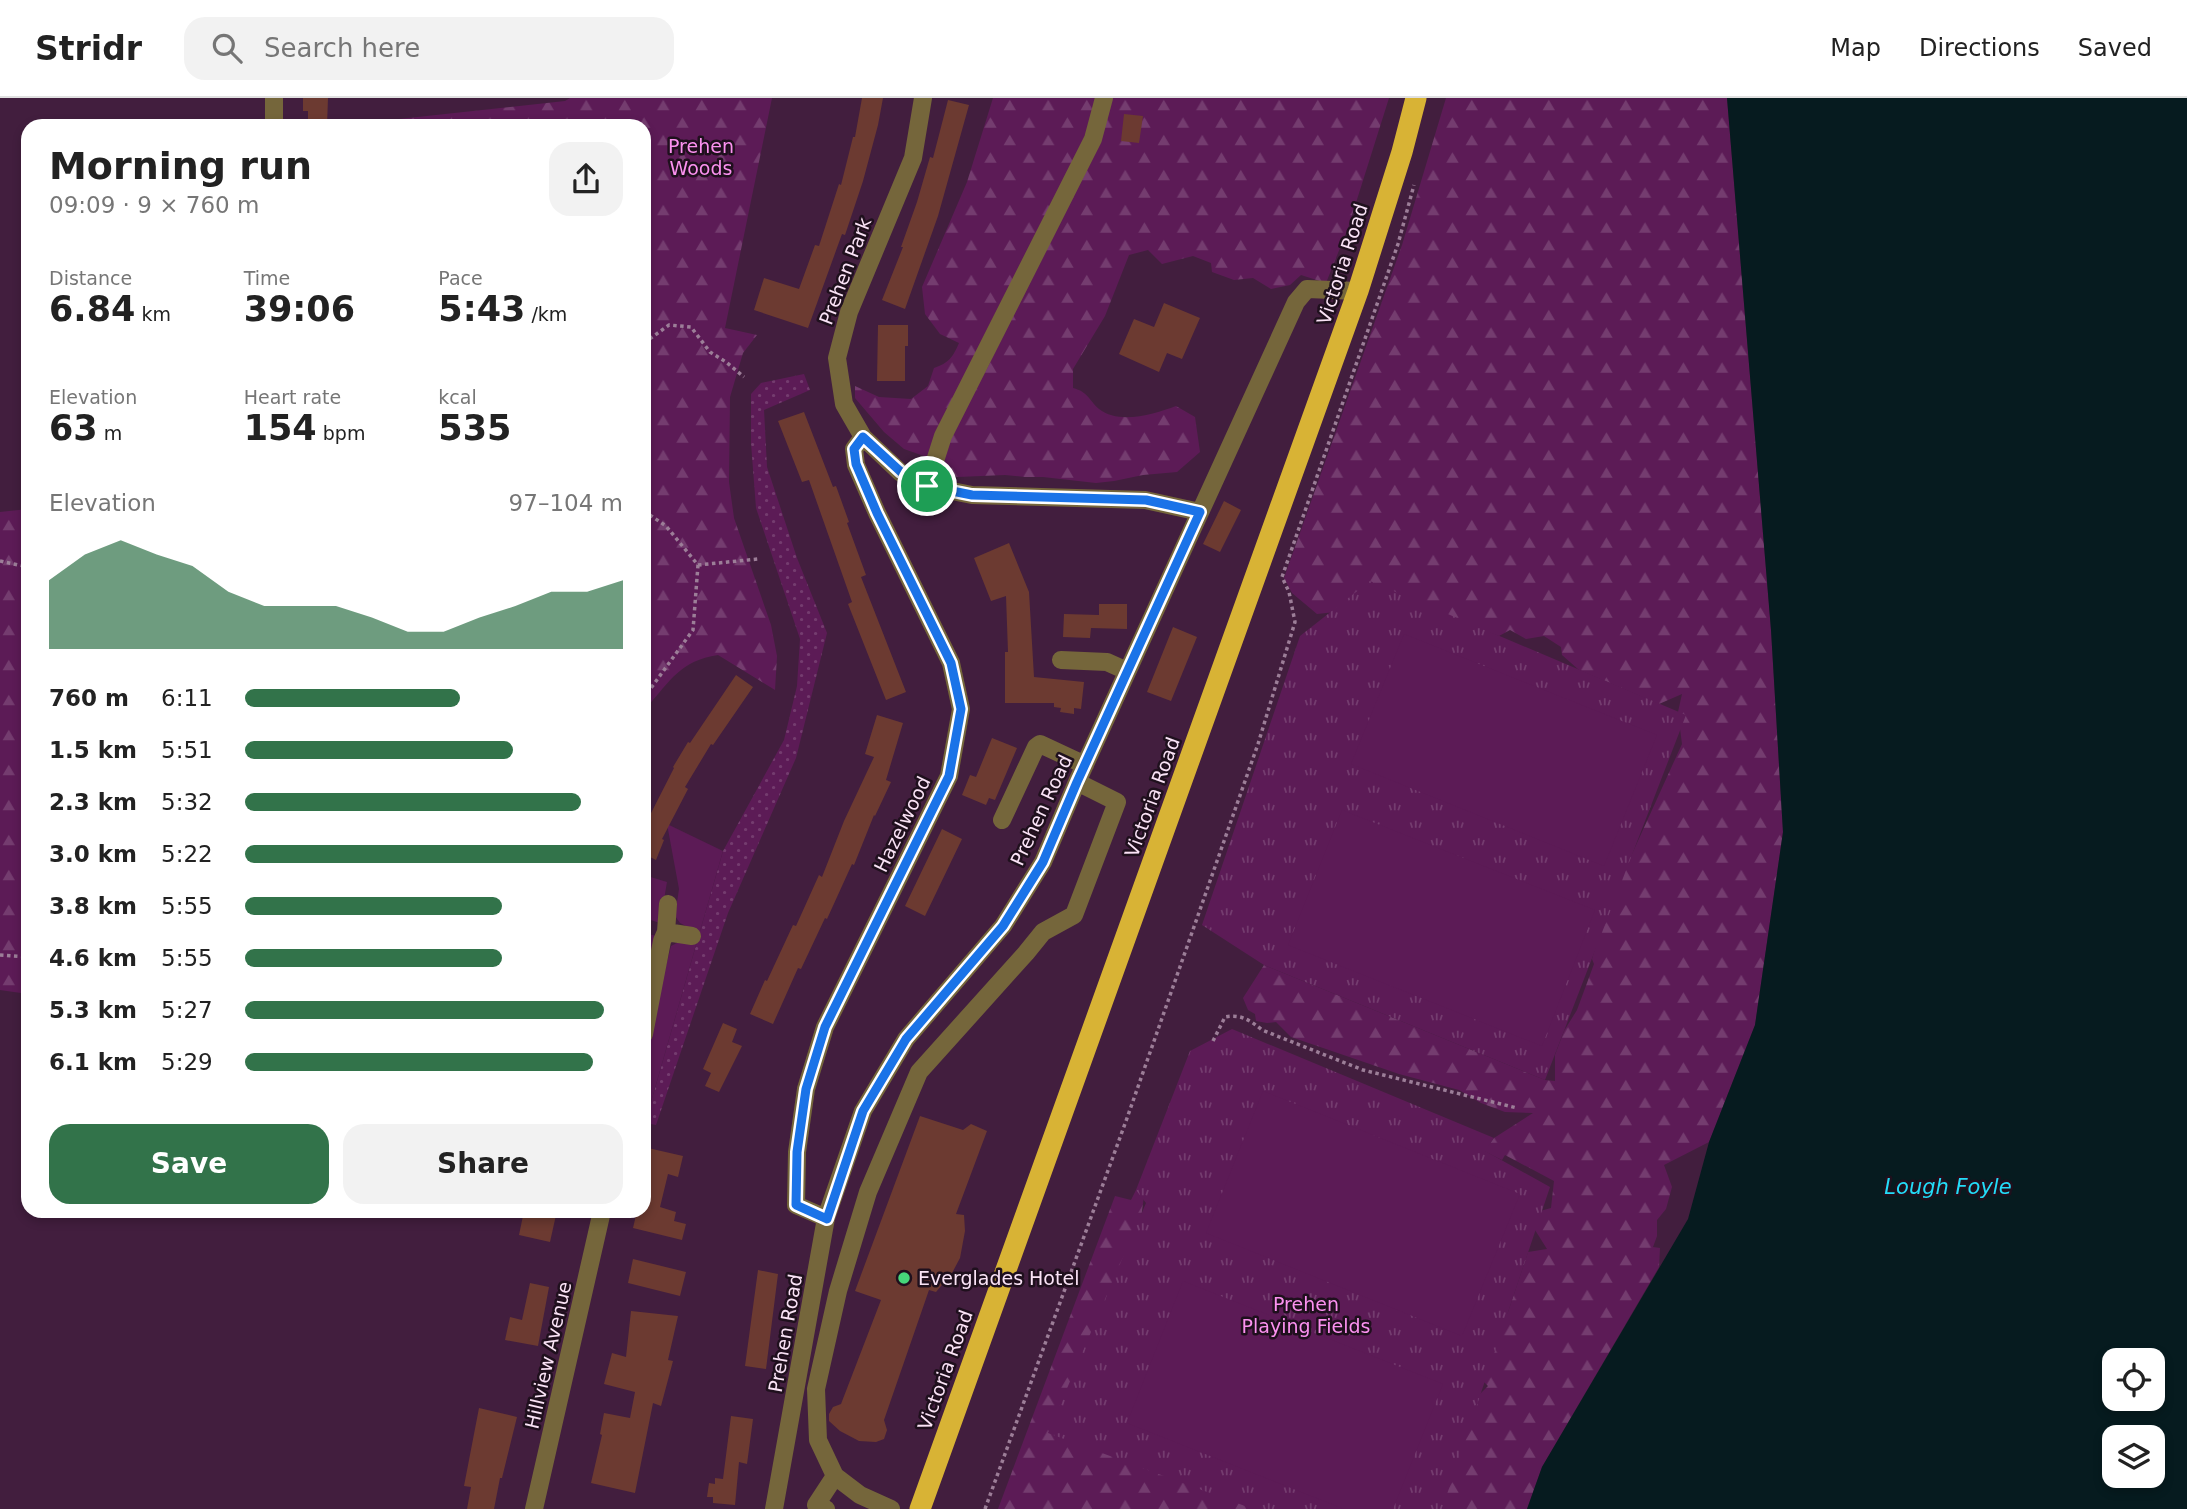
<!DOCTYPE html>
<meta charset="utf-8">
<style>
body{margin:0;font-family:"DejaVu Sans",sans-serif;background:#f2f2f2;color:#222;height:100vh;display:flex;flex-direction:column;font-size:26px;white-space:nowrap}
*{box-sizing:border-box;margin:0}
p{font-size:23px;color:#767676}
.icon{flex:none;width:38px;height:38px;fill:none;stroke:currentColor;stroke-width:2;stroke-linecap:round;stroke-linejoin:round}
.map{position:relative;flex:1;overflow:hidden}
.panel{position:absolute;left:21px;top:21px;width:630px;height:1099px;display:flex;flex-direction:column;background:#fff;border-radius:21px;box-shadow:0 4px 10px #0003}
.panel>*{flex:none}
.fabs{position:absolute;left:2102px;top:1250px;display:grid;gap:14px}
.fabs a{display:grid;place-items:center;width:63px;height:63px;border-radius:14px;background:#fff;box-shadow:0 4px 10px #0003;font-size:35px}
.pin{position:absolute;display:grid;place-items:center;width:60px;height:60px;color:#fff;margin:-30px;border:4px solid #fff;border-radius:50%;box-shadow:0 2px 7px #0007}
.round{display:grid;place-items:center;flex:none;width:74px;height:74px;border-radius:21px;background:#f2f2f2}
.head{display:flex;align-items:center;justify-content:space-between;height:119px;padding:0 28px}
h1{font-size:38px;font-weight:600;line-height:52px}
.metrics{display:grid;grid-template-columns:repeat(3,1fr);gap:10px;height:119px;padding:7px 28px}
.metrics div{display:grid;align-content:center}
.metrics b{font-size:35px;font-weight:600}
.metrics small{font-size:19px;font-weight:400}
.metrics p{font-size:19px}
.chart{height:196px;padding:14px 28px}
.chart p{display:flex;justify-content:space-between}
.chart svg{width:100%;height:126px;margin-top:7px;fill:#32734a;opacity:.7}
.button{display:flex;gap:14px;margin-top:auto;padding:14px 28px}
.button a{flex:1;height:80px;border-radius:21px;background:#32734a;color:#fff;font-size:28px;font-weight:600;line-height:80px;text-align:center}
.button a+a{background:#f2f2f2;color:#222}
ul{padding:0 28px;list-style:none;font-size:23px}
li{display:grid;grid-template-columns:112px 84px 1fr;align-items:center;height:52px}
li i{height:18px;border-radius:9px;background:#32734a}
header{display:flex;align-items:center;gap:42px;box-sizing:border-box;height:98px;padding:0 35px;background:#fff;border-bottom:2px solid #e0e0e0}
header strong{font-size:33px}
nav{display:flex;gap:38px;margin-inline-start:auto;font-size:24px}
.search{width:490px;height:63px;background:#f2f2f2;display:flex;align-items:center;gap:18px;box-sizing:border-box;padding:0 24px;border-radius:21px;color:#767676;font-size:26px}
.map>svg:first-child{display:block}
.grass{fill:url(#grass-dots)}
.forest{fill:url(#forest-firs)}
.park{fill:url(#park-tufts)}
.garden{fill:#5c1b56}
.water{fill:#061b1f;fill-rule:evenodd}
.building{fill:#6c3a31}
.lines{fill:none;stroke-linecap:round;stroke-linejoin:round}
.path{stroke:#9c7e98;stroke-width:3.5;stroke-dasharray:3.5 3.5;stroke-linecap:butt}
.minor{stroke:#75663b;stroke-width:18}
.highway{stroke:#d8b335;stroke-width:21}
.route-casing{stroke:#fff;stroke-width:14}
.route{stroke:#1a73e8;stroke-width:9}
.poi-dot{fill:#46d77a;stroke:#1f101d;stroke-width:2.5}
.labels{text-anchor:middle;stroke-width:5;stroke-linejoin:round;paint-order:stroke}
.park-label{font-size:19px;fill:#fc91f0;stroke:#1f101d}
.street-label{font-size:19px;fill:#fae3f6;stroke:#1f101d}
.poi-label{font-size:19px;fill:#fae3f6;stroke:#1f101d;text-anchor:start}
.water-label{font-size:21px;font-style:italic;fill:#23dcf8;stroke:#1f101d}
</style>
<header>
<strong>Stridr</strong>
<div class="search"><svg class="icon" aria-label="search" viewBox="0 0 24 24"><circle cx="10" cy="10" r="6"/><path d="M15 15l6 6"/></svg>Search here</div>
<nav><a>Map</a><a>Directions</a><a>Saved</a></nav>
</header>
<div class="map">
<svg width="2187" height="1411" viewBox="0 0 2187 1411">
<defs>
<pattern id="grass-dots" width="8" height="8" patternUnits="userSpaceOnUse" patternTransform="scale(1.75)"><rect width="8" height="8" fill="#5c1b56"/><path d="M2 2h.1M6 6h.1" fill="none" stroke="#743c6f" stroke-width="1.8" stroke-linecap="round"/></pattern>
<pattern id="forest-firs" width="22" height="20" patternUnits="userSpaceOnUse" patternTransform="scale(1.75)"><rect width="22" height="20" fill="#5c1b56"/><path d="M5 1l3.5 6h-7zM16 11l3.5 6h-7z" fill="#743c6f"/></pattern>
<pattern id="park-tufts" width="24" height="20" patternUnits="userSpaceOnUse" patternTransform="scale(1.75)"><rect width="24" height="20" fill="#5c1b56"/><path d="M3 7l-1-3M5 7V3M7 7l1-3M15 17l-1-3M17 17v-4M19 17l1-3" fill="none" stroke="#743c6f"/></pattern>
</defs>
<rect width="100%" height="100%" fill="#421e3e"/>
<!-- grass -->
<path class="grass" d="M804 276 810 292 764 312 767 369 797 460 827 535 796 660 728 815 656 1027 645 1025 723 753 784 642 797 588 800 541 756 410 751 345V296L761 285Z"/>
<!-- forest -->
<path class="forest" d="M570 0H772L725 230 757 237 743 255 730 299 729 384 734 420 771 527 777 558 775 592 718 557C680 563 671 582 647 609L644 615V28H392L399 21 565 3Z
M993 0H1389L1348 130 1326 185 1301 177 1290 187 1271 191 1253 180 1234 182 1212 174 1211 165 1193 158 1162 166 1148 152 1129 157 1105 218 1073 271V290C1088 294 1088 301 1099 311 1119 327 1155 316 1176 308L1195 319 1200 354 1177 374 1143 377 1114 383 1096 385 1043 379H1025L1005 377 957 379 939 370 924 358 904 351 884 334 855 300V288L879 299 911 301 928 288 934 270C949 265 953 259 959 245L940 236 925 216 922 189 967 84Z
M1446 0H1727L1771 532 1783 734 1755 927 1709 1044 1664 1067 1672 1089 1666 1111 1657 1122V1138L1653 1149 1660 1150 1659 1169 1542 1369 1527 1411H1431L1472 1304 1488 1288 1476 1276 1508 1214 1528 1154 1547 1151 1530 1124 1533 1115 1551 1110 1554 1083 1505 1057 1502 1062 1484 1053 1494 1040 1533 1015 1505 1014 1481 1005 1459 992 1399 976 1291 939 1276 924 1267 925 1256 923 1255 916 1248 912 1243 900 1264 867 1545 982 1555 983V957L1564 933 1577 912 1594 866 1592 861 1607 811 1682 646 1678 614 1682 596 1659 606 1579 572 1562 557 1561 549 1544 538 1526 541 1510 532 1499 538 1400 501 1353 512 1317 516 1292 495 1284 480 1402 147Z
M28 411V896L0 892V414Z
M1145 1090 1139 1136 1301 1411H998L1115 1098 1131 1102 1136 1092Z"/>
<!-- park -->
<path class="park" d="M1370 483 1686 617 1545 982 1264 867 1202 827 1300 538Z
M1232 931 1494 1040 1485 1053 1550 1089 1442 1411H1253L1048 1335 1146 1105 1136 1092 1190 953Z"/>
<!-- garden -->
<path class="garden" d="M1404 536 1657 637 1604 768 1351 666Z
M1342 712 1595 812 1542 948 1288 847Z
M667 726 723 753 645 1025 644 955 671 848 698 834 680 825 675 818 679 791Z
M644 777 667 784 660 825 644 820Z
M644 835 657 838 652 866 644 865Z
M1263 993 1520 1096 1462 1238 1206 1135Z
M1183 1183 1443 1286 1393 1411H1344L1127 1325Z"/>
<!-- water -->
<path class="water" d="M1727 0H2187V1411H1527L1542 1369 1688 1121 1709 1044 1755 927 1783 734 1771 532ZM2114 1262H2152V1300H2114ZM2114 1339H2152V1377H2114Z"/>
<!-- building -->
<path class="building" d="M303 0H328L327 28H308V13H303Z
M862 0H883L878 27 863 83 845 137 842 136 808 230 754 212 764 180 799 191 815 147 819 148 839 86 841 87 853 39H855Z
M948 2 969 7 938 118 905 211 882 202 903 149H901L917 104 930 59 933 60Z
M1124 16 1143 18 1139 45 1121 43Z
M1164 205 1200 220 1182 261 1167 255 1159 274 1119 256 1134 221 1154 229Z
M878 227H908V248H905V283H877Z
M804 314 833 389 836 388 849 424 847 425 866 477 861 479 906 594 886 602 848 506 852 504 809 382 802 384 778 323Z
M1224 403 1241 412 1220 454 1203 446Z
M1009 445 1029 494 1034 579 1084 584 1081 611 1074 610V616L1060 614 1061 610 1054 609V605H1005V554H1008L1006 498 991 503 974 460Z
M1099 506H1127V531L1091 530 1090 540 1063 539 1064 516 1099 517Z
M1173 529 1197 539 1171 603 1147 594Z
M736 577 753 589 713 647 711 646 685 689 688 691 662 741 664 742 656 762 644 756V719L648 721 674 670 673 669 688 644 690 645Z
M877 617 903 625 886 682 891 684 875 718 874 717 854 767 852 766 827 821 825 820 801 871 798 870 773 926 750 916 765 882 767 883 793 827 796 828 819 777 822 779 844 723 874 659 865 656Z
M992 640 1017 650 995 702 989 700 986 707 962 697 970 677 976 679Z
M942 731 962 741 925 818 905 808Z
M723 925 737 931 732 944 742 948 719 994 705 988 711 975 703 971Z
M920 1018 963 1032 971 1026 987 1033 956 1116 964 1117 965 1133 960 1160 952 1175 936 1194 929 1192 884 1322 887 1332 884 1341 876 1344 859 1343 840 1333 829 1323V1316L833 1309 841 1306 881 1202 855 1193Z
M648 1050 683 1058 678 1079 668 1076 660 1109 676 1114 674 1123 686 1126 682 1142 633 1130 637 1113H644V1093L649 1072 644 1071V1067Z
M524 1113 556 1117 550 1144 519 1137Z
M633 1161 686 1174 680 1198 628 1185Z
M758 1172 778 1176 766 1271 745 1268Z
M530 1185 549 1189 538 1248 505 1242 510 1219 522 1222Z
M631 1213 678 1218 668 1262 673 1263 661 1308 653 1305 635 1395 591 1385 602 1337 600 1336 604 1315 630 1320 635 1294 604 1286 612 1255 626 1259Z
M479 1310 517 1319 502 1380H500L494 1411H467L471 1389 464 1388Z
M731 1318 753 1321 747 1366 739 1364 735 1407 713 1405V1399H707L709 1385 715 1386V1380L723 1381Z"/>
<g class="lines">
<!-- path -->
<path class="path" d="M644 245 669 227 691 229 710 254 726 264 744 279
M644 413 666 428 698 467 693 532 651 590 644 592
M0 463 28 469
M698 467 758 461
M0 857 28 859
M1213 943 1225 919C1241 916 1250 922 1262 932L1363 972 1517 1010
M985 1411 1126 1023 1258 646 1295 524 1289 494 1282 479 1398 146 1414 87"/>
<!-- minor -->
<path class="minor" d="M274 0V28
M923 0 913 60 849 214 837 260 844 306 863 339 901 375 927 388 972 397 1145 402 1200 414
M927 388 943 338 1093 41 1104 0
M1061 562 1107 564 1127 573
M1002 722 1036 649 1040 646 1085 667
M666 834 692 838
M644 936 662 843 666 834 668 806
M826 1120 796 1107 797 1054 806 991 825 929 949 678 961 611 951 565 877 415 856 367 854 351 863 339
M534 1411 602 1113
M774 1411 826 1120 863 1013 906 941 1003 828 1043 764 1077 684 1296 204 1307 191 1358 193
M826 1411 816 1407 835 1378
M891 1411 860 1397 835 1378 818 1342 816 1291 838 1193 868 1094 919 974 1026 855 1043 834 1074 817 1117 704 1077 684"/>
<!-- highway -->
<path class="highway" d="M920 1411 1358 193 1402 54 1416 0"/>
</g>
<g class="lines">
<!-- route casing -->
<g class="route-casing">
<path id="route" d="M863 339 901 374 927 388 972 397 1146 402 1200 414 1077 684 1043 764 1003 828 906 941 863 1013 827 1121 796 1107 797 1054 806 991 825 929 949 678 961 611 951 565 877 415 856 366 854 351Z"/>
</g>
<!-- route -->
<use href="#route" class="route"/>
</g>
<!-- markers -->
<circle class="poi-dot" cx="904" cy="1180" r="7"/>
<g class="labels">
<!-- park labels -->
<g class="park-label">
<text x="701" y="55">Prehen<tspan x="701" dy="22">Woods</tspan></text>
<text x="1306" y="1213">Prehen<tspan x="1306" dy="22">Playing Fields</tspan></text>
</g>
<!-- street labels -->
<g class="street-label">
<text transform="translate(1342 166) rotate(-72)" y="7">Victoria Road</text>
<text transform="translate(845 173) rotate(-69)" y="7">Prehen Park</text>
<text transform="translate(1152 699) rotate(-70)" y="7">Victoria Road</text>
<text transform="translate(1041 712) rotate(-65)" y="7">Prehen Road</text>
<text transform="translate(902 726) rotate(-64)" y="7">Hazelwood</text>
<text transform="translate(785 1235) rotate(-80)" y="7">Prehen Road</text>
<text transform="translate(548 1257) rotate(-77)" y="7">Hillview Avenue</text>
<text transform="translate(945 1272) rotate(-70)" y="7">Victoria Road</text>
</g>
<!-- poi labels -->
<g class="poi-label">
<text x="918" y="1187">Everglades Hotel</text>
</g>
<!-- water labels -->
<g class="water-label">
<text x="1948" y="1096">Lough Foyle</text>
</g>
</g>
</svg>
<div class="fabs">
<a><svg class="icon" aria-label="locate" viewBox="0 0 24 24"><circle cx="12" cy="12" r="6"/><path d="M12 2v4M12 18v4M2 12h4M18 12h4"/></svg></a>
<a><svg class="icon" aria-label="layers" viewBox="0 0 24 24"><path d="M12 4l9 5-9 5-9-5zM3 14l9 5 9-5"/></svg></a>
</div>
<div class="pin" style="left:927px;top:388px;background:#1e9e55"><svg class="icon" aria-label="arrive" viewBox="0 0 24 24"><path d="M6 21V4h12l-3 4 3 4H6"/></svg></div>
<section class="panel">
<div class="head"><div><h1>Morning run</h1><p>09:09 · 9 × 760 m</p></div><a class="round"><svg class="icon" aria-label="share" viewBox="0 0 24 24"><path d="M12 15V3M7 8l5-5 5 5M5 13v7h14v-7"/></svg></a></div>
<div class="metrics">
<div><p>Distance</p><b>6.84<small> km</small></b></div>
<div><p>Time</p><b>39:06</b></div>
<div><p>Pace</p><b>5:43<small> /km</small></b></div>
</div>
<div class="metrics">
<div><p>Elevation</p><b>63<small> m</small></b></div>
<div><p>Heart rate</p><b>154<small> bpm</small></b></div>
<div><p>kcal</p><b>535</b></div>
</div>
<div class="chart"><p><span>Elevation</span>97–104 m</p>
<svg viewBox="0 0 160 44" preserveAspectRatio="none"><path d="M0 44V20L10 11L20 6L30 11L40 15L50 24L60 29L70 29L80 29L90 33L100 38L110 38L120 33L130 29L140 24L150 24L160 20V44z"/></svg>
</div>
<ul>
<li><b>760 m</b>6:11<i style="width:57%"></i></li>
<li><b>1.5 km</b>5:51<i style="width:71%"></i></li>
<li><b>2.3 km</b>5:32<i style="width:89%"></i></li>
<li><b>3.0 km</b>5:22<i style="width:100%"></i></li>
<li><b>3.8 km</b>5:55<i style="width:68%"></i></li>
<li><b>4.6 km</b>5:55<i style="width:68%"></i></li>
<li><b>5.3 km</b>5:27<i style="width:95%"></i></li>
<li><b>6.1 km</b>5:29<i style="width:92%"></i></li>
</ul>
<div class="button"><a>Save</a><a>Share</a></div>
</section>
</div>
